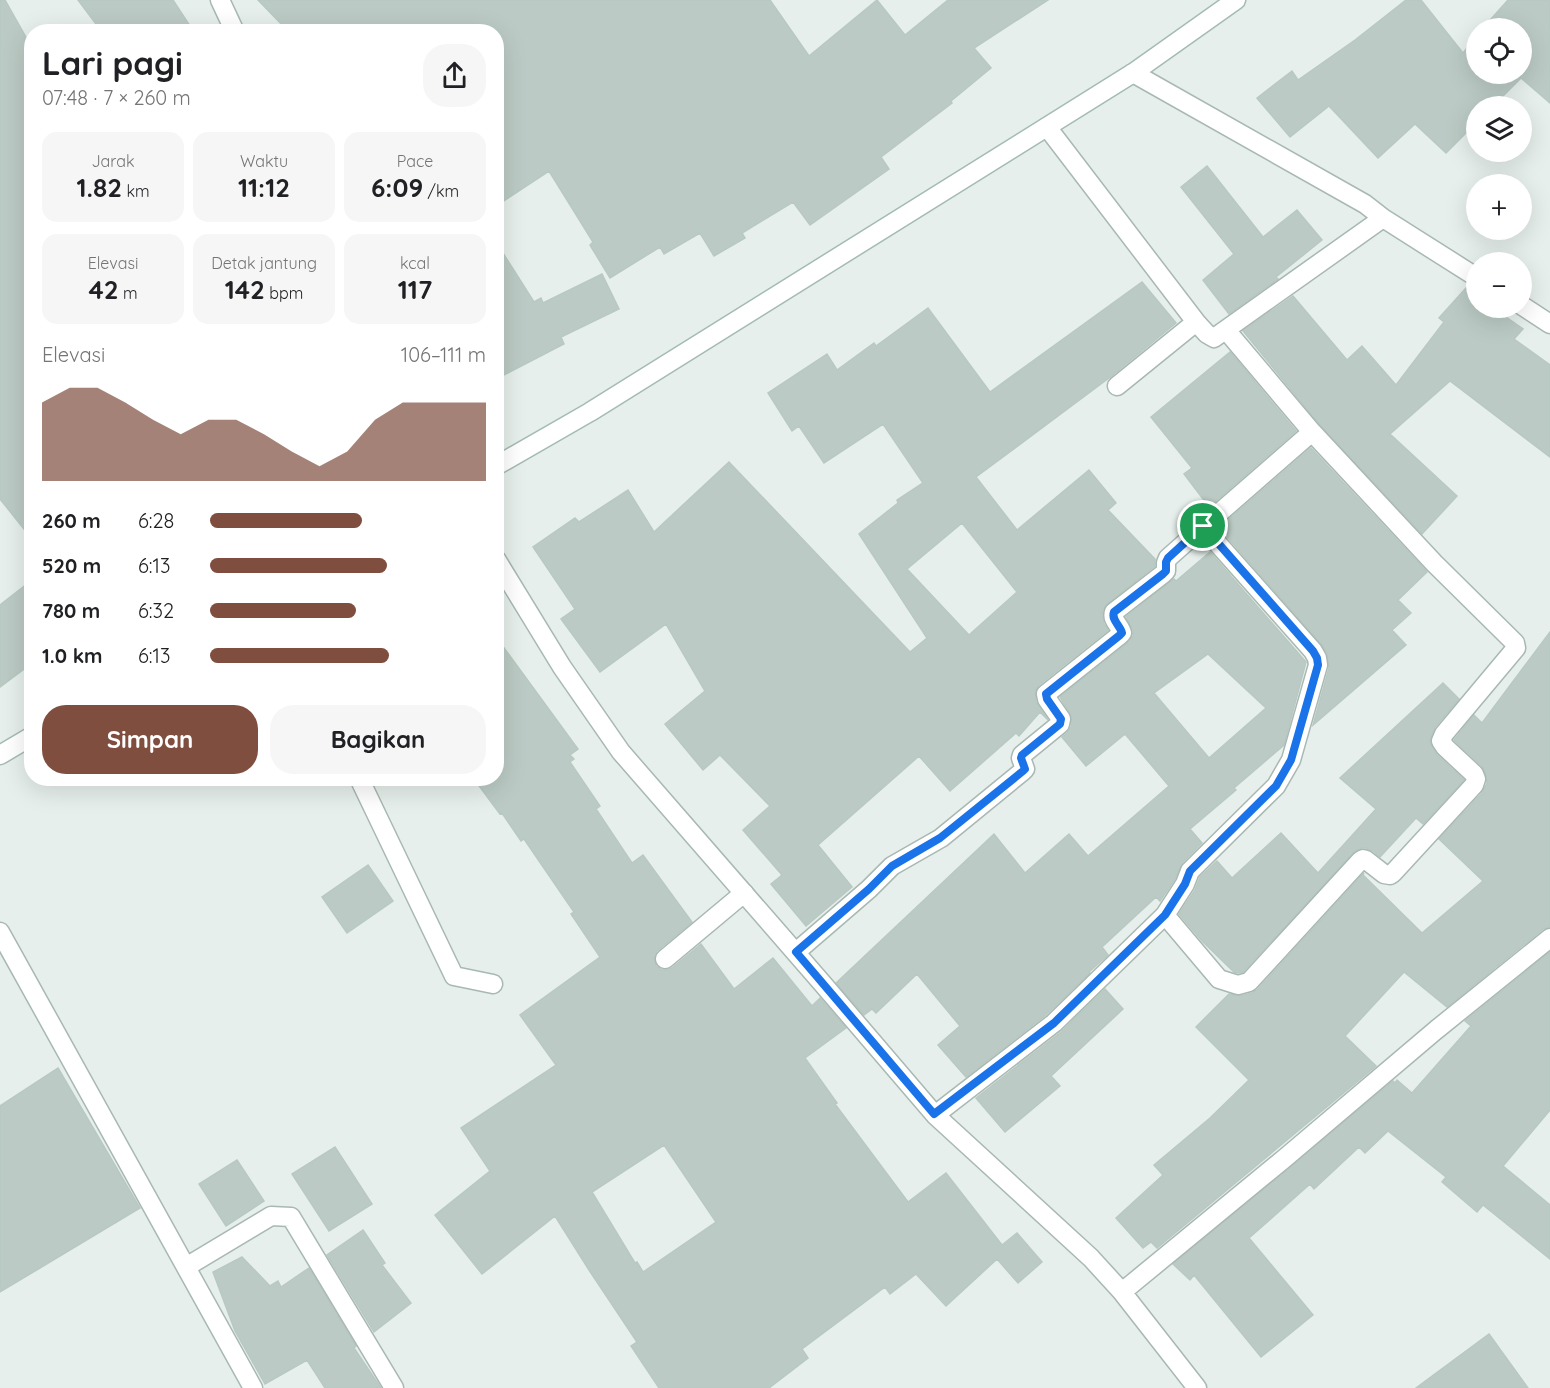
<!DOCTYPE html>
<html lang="id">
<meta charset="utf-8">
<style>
body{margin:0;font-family:Quicksand,sans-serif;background:#f6f6f6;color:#202124;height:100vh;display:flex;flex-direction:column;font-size:22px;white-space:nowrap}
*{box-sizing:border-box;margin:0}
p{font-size:20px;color:#757577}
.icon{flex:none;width:33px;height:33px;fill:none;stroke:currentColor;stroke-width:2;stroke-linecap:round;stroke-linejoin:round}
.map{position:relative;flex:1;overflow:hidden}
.sheet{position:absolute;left:24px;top:24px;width:480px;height:762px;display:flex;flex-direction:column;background:#fff;border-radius:24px;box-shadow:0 6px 24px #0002}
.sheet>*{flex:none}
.tools{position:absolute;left:1466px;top:18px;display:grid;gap:12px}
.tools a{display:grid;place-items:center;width:66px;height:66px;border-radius:50%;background:#fff;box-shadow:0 6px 24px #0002;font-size:30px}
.pin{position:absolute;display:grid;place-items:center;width:51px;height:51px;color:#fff;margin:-26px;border:3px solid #fff;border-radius:50%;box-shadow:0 2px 6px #0007}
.round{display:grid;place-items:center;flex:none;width:63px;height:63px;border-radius:24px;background:#f6f6f6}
.headline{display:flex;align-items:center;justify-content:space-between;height:102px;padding:0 18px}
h1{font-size:33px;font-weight:700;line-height:45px}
.stats{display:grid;grid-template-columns:repeat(3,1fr);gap:9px;height:102px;padding:6px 18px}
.stats div{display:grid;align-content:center;border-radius:15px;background:#f6f6f6;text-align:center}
.stats b{font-size:26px;font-weight:700}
.stats small{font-size:16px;font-weight:400}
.stats p{font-size:16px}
.chart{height:168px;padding:12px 18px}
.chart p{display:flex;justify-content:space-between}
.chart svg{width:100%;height:108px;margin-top:6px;fill:#7f4e3f;opacity:.7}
.cta{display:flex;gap:12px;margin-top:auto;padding:12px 18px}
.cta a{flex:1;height:69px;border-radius:24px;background:#7f4e3f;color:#fff;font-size:24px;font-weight:700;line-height:69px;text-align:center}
.cta a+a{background:#f6f6f6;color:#202124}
ul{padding:0 18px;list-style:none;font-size:20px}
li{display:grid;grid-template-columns:96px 72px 1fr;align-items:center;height:45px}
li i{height:15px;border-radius:8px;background:#7f4e3f}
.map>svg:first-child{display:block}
.building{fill:#bbcac4;stroke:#b8c9c2;stroke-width:1.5;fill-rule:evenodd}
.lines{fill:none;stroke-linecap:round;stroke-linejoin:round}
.lane-casing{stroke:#a8b8b2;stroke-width:21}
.street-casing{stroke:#a8b8b2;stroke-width:21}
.secondary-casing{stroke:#a4bbb3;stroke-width:21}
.lane{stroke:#fff;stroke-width:18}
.street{stroke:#fff;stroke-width:18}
.secondary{stroke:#fff;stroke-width:18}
.route-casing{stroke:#fff;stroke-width:12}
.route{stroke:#1a73e8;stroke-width:8}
</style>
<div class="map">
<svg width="1550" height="1388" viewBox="0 0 1550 1388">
<rect width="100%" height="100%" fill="#e6efeb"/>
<!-- building -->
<path class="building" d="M0 0H5L32 48V539L0 499Z
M78 0H173L194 32H102Z
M258 0H770L809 56 877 0 905 35 948 0H1048L974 48 991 68 951 101 952 103 881 157 889 169 810 225 793 202 742 233 745 238 714 256 700 233 664 254 660 247 610 278 590 245 593 242 549 171 496 206V32H289Z
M1406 0H1421L1463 53 1476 37V74H1521V28H1483L1508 0H1550V103L1521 78 1493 106H1476V123L1446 153 1415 124 1378 158 1329 106 1290 137 1257 98 1292 71 1298 80 1355 40Z
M1207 166 1263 237 1297 210 1322 240 1276 277 1278 279 1229 314 1203 280 1234 254 1181 187Z
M496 242 534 302 541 298 543 303 602 274 619 309 561 337 564 344 496 379Z
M1142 282 1176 323 1109 378 976 477 1017 530 1089 470 1116 503 1108 510 1155 559V566L1107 604 1103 610 1102 616 1104 624 1108 630 1039 685 1036 690V702L1048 720 1040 712 1019 736 1016 733 950 791 919 756 818 845 852 887 806 926 771 884 782 875 743 830 770 806 720 755 703 770 665 724 705 691 666 624 600 672 561 619 575 609 533 547 575 518 579 522 628 490 654 532 729 462 910 652 927 638 859 534 898 503 897 500 923 483 883 424 824 463 799 426 792 431 768 393 827 354 837 370 874 343 876 346 928 308 990 392ZM962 523 1017 592 969 635 907 569Z
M1466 288 1476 295V308H1493L1523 329 1514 339 1550 365V457L1450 381 1390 434 1457 496 1422 534 1320 425 1243 331 1293 296 1347 360 1362 346 1396 385 1444 322 1439 318Z
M1230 352 1296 431 1209 507 1184 474 1192 468 1151 417Z
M1311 448 1427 572 1398 600 1411 613 1392 630 1406 645 1313 725 1329 668 1327 653 1321 644 1227 537 1228 535 1220 527Z
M1210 552 1306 662 1284 745 1234 788 1236 790 1190 829 1202 843 1182 863 1175 879 1160 901 1156 897 1102 947 1108 955 1089 972 1090 973 1047 1014 966 1077 938 1045 960 1026 917 974 876 1013 872 1009 864 1015 836 983 994 834 1025 873 1069 834 1088 856 1169 786 1125 734 1086 766 1062 737 1067 733 1071 727 1072 717 1060 697 1130 641 1133 636V630L1126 617 1174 579 1176 581ZM1208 654 1266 708 1209 758 1154 693Z
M32 580V663L0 687V605Z
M1550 632V927L1543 929 1447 1007 1404 972 1345 1036 1376 1066 1157 1248 1151 1242 1143 1248 1116 1218 1163 1175 1154 1165 1210 1118 1249 1080 1196 1027 1229 994 1241 996 1252 993 1257 990 1364 873 1363 875 1422 933 1483 881 1439 839 1482 793 1487 783 1486 775 1482 766 1454 740 1474 715 1482 723Z
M496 637 578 749 570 755 574 759 570 762 600 806 596 809 632 863 643 855 692 922 657 951 655 955 654 960 656 966 662 970H667L672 968 701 944 734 989 773 958 812 1006 820 998 846 1028 805 1058 837 1103 835 1104 908 1202 946 1173 1002 1245 1017 1233 1042 1262 1018 1283 997 1259 946 1306 916 1274 890 1294 885 1287 802 1349 808 1358 769 1388H659L631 1346 637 1342 589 1270 555 1216 482 1274 435 1215 490 1171 461 1128 556 1065 520 1015 600 957 571 914 574 912 524 839 521 841 502 813 500 814 477 783 483 778H496ZM664 1145 716 1222 643 1272 637 1262 635 1263 592 1192Z
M1443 683 1459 699 1435 727 1431 737 1430 743 1437 755 1464 780 1423 824 1416 818 1380 857 1373 851 1366 848H1361L1354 852 1243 972 1238 973 1234 972 1202 941 1179 914 1195 890 1200 877 1217 861 1232 878 1281 833 1318 873 1376 809 1340 778Z
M368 865 393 901 347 933 322 897Z
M1550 952V1110L1503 1166 1550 1205V1259L1483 1205 1477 1212 1442 1182 1446 1177 1388 1131 1365 1153 1359 1147 1314 1189 1310 1184 1249 1238 1313 1315 1261 1357 1194 1275 1190 1280 1173 1264 1393 1081 1395 1083 1397 1080 1412 1093 1471 1026 1465 1021Z
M1105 989 1123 1009 1051 1076 1060 1086 1005 1132 976 1098 1061 1032Z
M58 1068 140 1208 0 1292V1106Z
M335 1147 372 1204 329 1231 292 1174Z
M237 1160 264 1201 226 1226 199 1184Z
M363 1230 385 1263 382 1265 411 1303 374 1332 327 1255Z
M242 1257 270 1286 278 1281 281 1287 309 1268 356 1346 354 1348 381 1388H325L307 1360 265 1384 235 1331 213 1272Z
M1489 1334 1528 1388H1416Z"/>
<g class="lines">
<!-- lane casing -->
<g class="lane-casing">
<path id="lane" d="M359 778 454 976 493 984
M665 959 744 893"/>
</g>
<!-- street casing -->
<g class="street-casing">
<path id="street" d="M220 0 235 32
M1133 73 1365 204 1383 218 1476 277
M1047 127 1196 322
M1521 305 1550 324
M1117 386 1196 322 1207 334 1214 338 1383 218
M496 559 562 667 621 752 822 983 935 1115 1091 1258 1122 1292 1197 1388
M1165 915 1219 979 1238 985 1249 982 1360 861 1363 859 1366 860 1384 874 1390 875 1393 873 1474 785 1476 779 1474 774 1445 747 1441 741 1444 734 1516 648 1515 643 1434 563 1312 432 1226 330
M0 932 253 1388
M796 952 869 889 892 866 941 838 1023 771 1025 769 1021 758 1022 755 1060 724 1061 719 1047 699 1046 694 1120 635 1122 633C1120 625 1111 620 1114 612L1163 574 1166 571V563L1168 558 1203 527
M935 1115 1054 1023 1165 915 1185 884 1190 871 1276 786 1291 760 1318 665 1317 658 1313 651 1203 527 1312 432
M186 1267 271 1216 291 1217 394 1388
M1122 1292 1285 1158 1436 1030 1550 938"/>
</g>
<!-- secondary casing -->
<g class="secondary-casing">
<path id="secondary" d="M496 466 590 412 1133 73 1236 0
M0 755 32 736"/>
</g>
<!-- lane -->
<use href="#lane" class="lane"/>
<!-- street -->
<use href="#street" class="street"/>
<!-- secondary -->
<use href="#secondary" class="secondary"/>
</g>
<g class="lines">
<!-- route casing -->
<g class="route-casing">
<path id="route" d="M1203 526 1313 651 1317 658 1318 665 1291 760 1276 786 1190 871 1185 884 1165 915 1054 1023 934 1114 796 952 869 889 892 866 940 838 1023 771 1025 769 1021 758 1022 755 1060 724 1061 719 1047 699 1046 694 1120 635 1122 633C1120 625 1111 620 1114 612L1163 574 1166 571V562L1168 558Z"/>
</g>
<!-- route -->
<use href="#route" class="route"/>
</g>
</svg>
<div class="tools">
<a><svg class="icon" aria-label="locate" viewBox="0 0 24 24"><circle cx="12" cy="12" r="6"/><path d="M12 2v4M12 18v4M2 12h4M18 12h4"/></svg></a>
<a><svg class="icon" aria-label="layers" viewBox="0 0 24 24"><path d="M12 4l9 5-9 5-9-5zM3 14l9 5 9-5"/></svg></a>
<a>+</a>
<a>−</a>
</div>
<div class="pin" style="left:1203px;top:526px;background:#1e9e55"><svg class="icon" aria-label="arrive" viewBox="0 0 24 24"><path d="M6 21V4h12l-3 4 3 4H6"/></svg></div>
<section class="sheet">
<div class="headline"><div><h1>Lari pagi</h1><p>07:48 · 7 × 260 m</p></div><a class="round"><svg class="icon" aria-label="share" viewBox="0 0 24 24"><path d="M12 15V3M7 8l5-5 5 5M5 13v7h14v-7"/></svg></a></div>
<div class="stats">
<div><p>Jarak</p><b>1.82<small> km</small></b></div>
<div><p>Waktu</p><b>11:12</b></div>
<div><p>Pace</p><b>6:09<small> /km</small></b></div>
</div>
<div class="stats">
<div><p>Elevasi</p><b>42<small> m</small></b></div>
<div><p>Detak jantung</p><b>142<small> bpm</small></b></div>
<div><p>kcal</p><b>117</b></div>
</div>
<div class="chart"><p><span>Elevasi</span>106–111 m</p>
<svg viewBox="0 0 160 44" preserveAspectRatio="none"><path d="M0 44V12L10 6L20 6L30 12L40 19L50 25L60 19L70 19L80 25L90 32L100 38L110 32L120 19L130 12L140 12L150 12L160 12V44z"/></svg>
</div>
<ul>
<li><b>260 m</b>6:28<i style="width:55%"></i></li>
<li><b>520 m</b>6:13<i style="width:64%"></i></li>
<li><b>780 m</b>6:32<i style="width:53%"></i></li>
<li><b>1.0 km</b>6:13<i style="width:65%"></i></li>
</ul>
<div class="cta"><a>Simpan</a><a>Bagikan</a></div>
</section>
</div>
